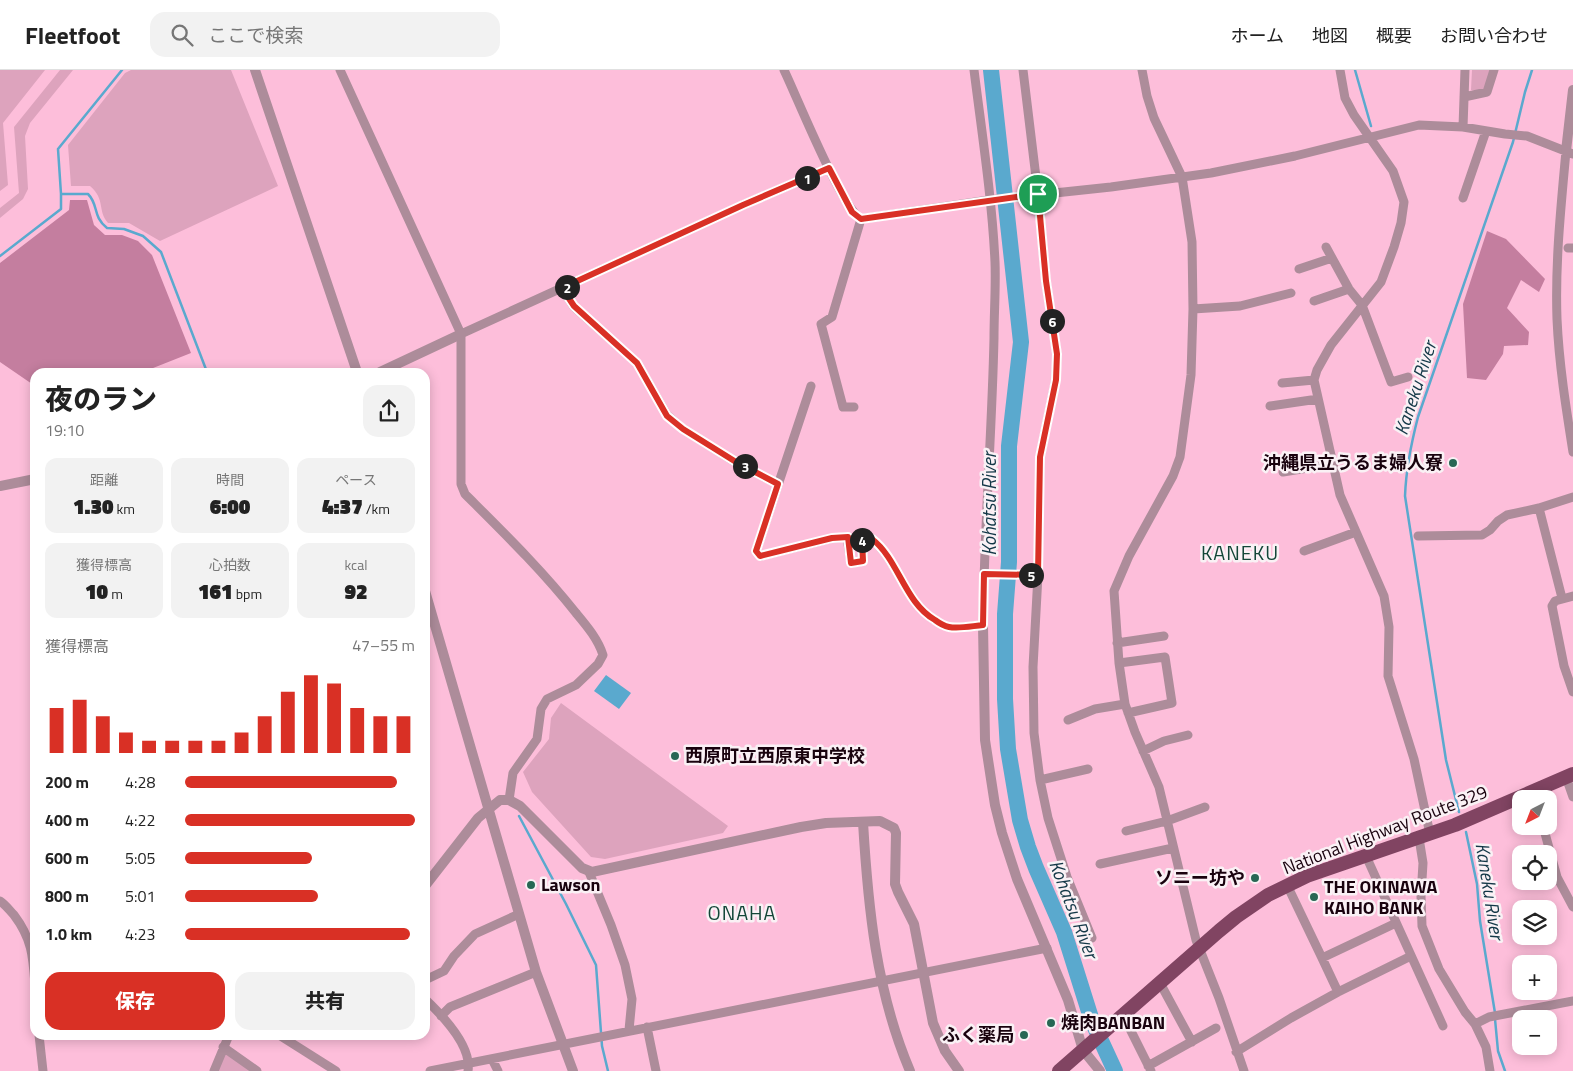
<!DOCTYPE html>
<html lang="ja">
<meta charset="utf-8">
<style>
body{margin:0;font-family:"Titillium Web","Noto Sans JP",sans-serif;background:#f2f2f2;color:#222;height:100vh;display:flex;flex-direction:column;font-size:19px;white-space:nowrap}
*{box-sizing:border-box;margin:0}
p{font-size:16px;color:#767676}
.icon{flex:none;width:28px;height:28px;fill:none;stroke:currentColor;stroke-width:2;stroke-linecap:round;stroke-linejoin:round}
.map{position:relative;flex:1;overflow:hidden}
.sheet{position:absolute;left:30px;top:298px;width:400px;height:672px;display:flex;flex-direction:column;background:#fff;border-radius:15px;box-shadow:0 2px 12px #0003}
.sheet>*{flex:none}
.needle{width:32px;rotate:222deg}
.controls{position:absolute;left:1512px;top:720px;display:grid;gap:10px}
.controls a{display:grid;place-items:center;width:45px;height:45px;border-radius:10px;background:#fff;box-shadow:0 2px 12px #0003;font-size:25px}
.pin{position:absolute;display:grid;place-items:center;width:42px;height:42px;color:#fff;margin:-21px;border:2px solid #fff;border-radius:50%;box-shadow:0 1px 5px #0007}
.km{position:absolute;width:25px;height:25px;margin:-12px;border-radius:50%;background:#222;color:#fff;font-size:14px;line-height:25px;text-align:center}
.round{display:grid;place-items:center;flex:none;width:52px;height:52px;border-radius:15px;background:#f2f2f2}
.overview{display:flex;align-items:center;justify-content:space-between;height:85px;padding:0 15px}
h1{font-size:28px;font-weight:800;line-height:38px}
.stats{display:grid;grid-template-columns:repeat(3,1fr);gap:8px;height:85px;padding:5px 15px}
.stats div{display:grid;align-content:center;border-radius:12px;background:#f2f2f2;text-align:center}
.stats b{font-size:21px;font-weight:800}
.stats small{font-size:14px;font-weight:400}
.stats p{font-size:14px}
.chart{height:140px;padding:10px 15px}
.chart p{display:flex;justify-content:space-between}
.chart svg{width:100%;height:90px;margin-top:5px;stroke:#d93025;stroke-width:6}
.cta{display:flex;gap:10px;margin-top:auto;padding:10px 15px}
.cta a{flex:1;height:58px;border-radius:15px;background:#d93025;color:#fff;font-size:20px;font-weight:800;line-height:58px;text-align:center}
.cta a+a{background:#f2f2f2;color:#222}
ul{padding:0 15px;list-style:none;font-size:16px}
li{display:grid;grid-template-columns:80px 60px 1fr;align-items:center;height:38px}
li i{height:12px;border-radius:6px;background:#d93025}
header{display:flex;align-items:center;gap:30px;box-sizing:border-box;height:70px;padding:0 25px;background:#fff;border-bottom:1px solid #e0e0e0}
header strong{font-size:24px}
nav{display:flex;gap:28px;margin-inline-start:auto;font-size:18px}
.search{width:350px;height:45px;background:#f2f2f2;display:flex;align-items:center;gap:12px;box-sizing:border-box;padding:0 18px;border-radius:15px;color:#767676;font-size:19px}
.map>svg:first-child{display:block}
.green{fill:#dda3bd}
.forest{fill:#c47e9f}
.water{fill:#5aa9ce}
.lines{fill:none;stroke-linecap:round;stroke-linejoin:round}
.stream{stroke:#5aa9ce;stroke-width:2.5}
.river{stroke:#5aa9ce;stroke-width:16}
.minor{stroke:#ad8c9a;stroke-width:9}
.tertiary{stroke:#ad8c9a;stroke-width:10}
.trunk{stroke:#814462;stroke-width:14}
.route-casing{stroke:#fff;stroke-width:10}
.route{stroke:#d93025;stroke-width:6}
.poi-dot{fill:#286754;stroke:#faf1f5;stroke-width:2}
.labels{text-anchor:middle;stroke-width:5;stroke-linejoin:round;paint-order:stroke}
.poi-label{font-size:18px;font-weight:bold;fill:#19020e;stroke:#faf1f5;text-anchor:start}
.street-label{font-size:18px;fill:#19020e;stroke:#faf1f5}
.water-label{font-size:19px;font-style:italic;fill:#133747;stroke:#faf1f5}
.quarter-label{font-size:20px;letter-spacing:1px;fill:#134638;stroke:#faf1f5}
</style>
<header>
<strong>Fleetfoot</strong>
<div class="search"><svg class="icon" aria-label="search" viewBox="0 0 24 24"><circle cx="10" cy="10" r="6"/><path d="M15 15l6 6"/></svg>ここで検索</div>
<nav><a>ホーム</a><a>地図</a><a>概要</a><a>お問い合わせ</a></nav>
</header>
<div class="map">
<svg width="1573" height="1001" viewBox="0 0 1573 1001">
<rect width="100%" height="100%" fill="#fdbeda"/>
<!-- green -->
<path class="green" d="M0 0H45L3 53 8 115 0 121Z
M60 0H73L30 53 25 66 28 119 23 129 0 148V138L19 123 14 57Z
M131 0H231L278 116 160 171 129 153H108C97 140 106 130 90 116H71L68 75 125 3Z
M1472 0H1492L1483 22 1471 20Z
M561 633 728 756 723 763 605 789 591 787 532 722 523 702 549 669 551 648Z
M224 980 253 1001H217Z"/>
<!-- forest -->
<path class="forest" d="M70 130H87L94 155 105 165H122L138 171 152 185 191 283 143 302H84L78 300 72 302H35V316L0 292V193L69 140Z
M1487 161 1506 169 1545 209 1539 222 1521 210 1507 238 1529 262 1528 275 1504 276 1503 284 1486 310 1467 308 1463 234Z"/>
<!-- water -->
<path class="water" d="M606 605 631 623 619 639 594 621Z"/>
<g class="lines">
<!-- stream -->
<path class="stream" d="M122 0 58 79 61 124H88C99 135 92 146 107 158L124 159 143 166 161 182 207 302
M1355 0 1371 56
M0 186 61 139V124
M1459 742 1446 690 1405 426C1406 399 1411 374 1418 347L1513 72 1525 22 1532 0
M519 746 566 834 596 895 602 976 608 1001
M1466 762 1477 814 1480 851 1495 943
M1495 949 1498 981 1505 1001"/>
<!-- river -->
<path class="river" d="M991 0 1021 272 1009 376V492L1005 544V629L1008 679 1020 750 1028 777 1036 798 1064 862 1092 951 1115 1001"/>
<!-- minor -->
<path class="minor" d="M340 0 461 264V414L465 424C503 462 542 500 576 543 586 555 598 569 603 585L598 594 576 615 547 629 541 639 537 669 513 703 509 730
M784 0C797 27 841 137 861 149L989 130 1111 117 1211 103 1295 86 1419 55 1463 57 1505 64 1527 66 1573 84
M1023 0 1038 124 1046 211 1057 284 1056 309 1040 387 1038 505 1033 597 1034 663 1040 710 1048 748 1067 807 1092 868
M1142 0 1147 26 1154 48 1182 107 1192 172 1193 239 1191 305 1180 387 1173 406 1129 486 1114 521 1119 593 1125 634 1135 662 1159 717 1196 870 1219 928 1244 1001
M1340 0 1345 28 1354 45 1393 101 1404 132 1401 153 1394 177 1381 212 1331 275 1317 300 1314 310 1340 425 1384 526 1389 557 1388 606 1414 689 1430 764
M1464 27 1487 22 1494 0
M1463 57 1465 0
M1566 81C1561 136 1555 193 1557 249 1559 294 1566 338 1573 382
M1463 128 1486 61
M1326 177 1349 219 1362 235 1391 312 1408 307
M1568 178H1573
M1299 199 1332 188
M562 218 574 237 637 293 667 345 683 359 735 392 778 414
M1314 231 1349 219
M1193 239 1240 236 1291 223
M461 264 743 135 829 98
M1282 313 1314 310
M811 316 756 481 761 486 833 468 847 467 851 493 863 491 862 470 871 469C899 490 904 532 935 550 939 553 944 556 949 557 959 559 972 556 983 555 984 459 992 363 994 268 994 242 996 217 995 192 992 128 982 64 974 0
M1270 336 1318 329
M854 337H843L821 254 832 247 861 149
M1283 402 1332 394
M1539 438 1562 528
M1418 466 1482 465 1490 460 1498 451 1507 445 1539 438 1573 427
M1304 481 1356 462
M984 504 1038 505
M1573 526 1555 531 1552 536 1564 596 1573 622
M1117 573 1164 566
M1119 593 1165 587 1172 633 1128 643
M1068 650 1095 639 1125 634
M1143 681 1164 671 1188 665
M1566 707 1573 727
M1040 710 1088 699
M1543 756 1557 807 1573 837
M1126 761 1167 751 1205 737
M1419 768 1423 793 1421 826 1422 856 1439 899 1465 942 1475 954 1486 977 1490 1001
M1366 786 1443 956
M1100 794 1173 778
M589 802 611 855 625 895 632 929 629 960
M1287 815 1322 888
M0 831C6 835 9 840 14 845 32 869 33 886 35 915
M425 910 444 901 454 886 475 864 519 844
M1160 913 1192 972
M1338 922 1411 886
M425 929C442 945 472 976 468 1001
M1123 945 1151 1001
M441 946 450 937 536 902
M1475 954 1489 947 1573 931
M647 957 656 1001
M39 965 43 1001
M279 965 336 1001
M223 977 257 1001
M1236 982 1291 948 1338 922 1322 888 1396 853
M492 989 498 1001
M1148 996 1216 958
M214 1001 229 965
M430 1001 1047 878"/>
<!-- tertiary -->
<path class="tertiary" d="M255 0 357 302
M1566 81 1573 20
M380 302 461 264
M0 416 35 409
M425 521 536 902 573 1001
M983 555 985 670 995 735 1002 763 1017 809 1068 930 1083 980 1100 1001
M863 752C868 837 876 921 910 1001
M425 816 478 748 500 730H509L520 736 582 798 592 802 801 757 826 753 880 751 894 758 896 763 895 814 898 822 914 854 933 953 945 981 959 1001"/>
<!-- trunk -->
<path class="trunk" d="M1059 1001 1219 861 1236 847 1268 825 1307 806 1455 755 1573 704"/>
</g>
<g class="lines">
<!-- route casing -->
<g class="route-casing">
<path id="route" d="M829 98 852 142 861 149 1038 124 1046 211 1057 284 1056 310 1040 387 1038 505 984 504 983 555C972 556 959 559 949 557 944 556 939 553 935 550 904 532 899 490 872 469L862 470 863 491 851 493 848 467 832 468 760 486 756 481 778 414 736 392 683 359 667 346 637 293 574 236 562 218 743 135Z"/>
</g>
<!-- route -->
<use href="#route" class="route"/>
</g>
<!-- markers -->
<g class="poi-dot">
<circle cx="1453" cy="393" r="5"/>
<circle cx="675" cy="686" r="5"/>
<circle cx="1255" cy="808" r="5"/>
<circle cx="531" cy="815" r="5"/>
<circle cx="1314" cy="827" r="5"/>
<circle cx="1051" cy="953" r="5"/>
<circle cx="1024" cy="965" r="5"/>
</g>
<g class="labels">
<!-- poi labels -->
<g class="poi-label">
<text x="1443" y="399" text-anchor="end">沖縄県立うるま婦人寮</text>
<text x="685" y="692">西原町立西原東中学校</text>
<text x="1245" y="814" text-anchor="end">ソニー坊や</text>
<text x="541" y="821">Lawson</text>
<text x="1324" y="823">THE OKINAWA<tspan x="1324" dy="21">KAIHO BANK</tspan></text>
<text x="1061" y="959">焼肉BANBAN</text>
<text x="1014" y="971" text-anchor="end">ふく薬局</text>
</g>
<!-- street labels -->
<g class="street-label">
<text transform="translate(1385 760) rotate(-21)" y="6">National Highway Route 329</text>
</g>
<!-- water labels -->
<g class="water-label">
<text transform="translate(1415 318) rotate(-72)" y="7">Kaneku River</text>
<text transform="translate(989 434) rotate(-90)" y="7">Kohatsu River</text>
<text transform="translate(1490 821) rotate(81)" y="7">Kaneku River</text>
<text transform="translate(1074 839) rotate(69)" y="7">Kohatsu River</text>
</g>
<!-- quarter labels -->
<g class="quarter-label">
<text x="1240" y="490">KANEKU</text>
<text x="742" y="850">ONAHA</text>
</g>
</g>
</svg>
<div class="controls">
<a><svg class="needle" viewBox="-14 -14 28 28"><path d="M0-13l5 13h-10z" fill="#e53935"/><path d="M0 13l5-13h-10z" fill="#767676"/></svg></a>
<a><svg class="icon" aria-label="locate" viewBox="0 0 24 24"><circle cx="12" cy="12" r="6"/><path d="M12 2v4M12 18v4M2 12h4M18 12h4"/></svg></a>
<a><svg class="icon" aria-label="layers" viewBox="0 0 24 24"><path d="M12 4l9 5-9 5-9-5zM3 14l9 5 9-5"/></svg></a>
<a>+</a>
<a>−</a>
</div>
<div class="pin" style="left:1038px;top:124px;background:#1e9e55"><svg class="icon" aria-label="arrive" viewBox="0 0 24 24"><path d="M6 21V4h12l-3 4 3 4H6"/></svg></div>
<b class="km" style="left:807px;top:108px">1</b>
<b class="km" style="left:567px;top:217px">2</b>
<b class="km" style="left:745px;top:396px">3</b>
<b class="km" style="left:862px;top:470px">4</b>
<b class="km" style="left:1031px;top:505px">5</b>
<b class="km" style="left:1052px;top:251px">6</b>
<section class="sheet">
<div class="overview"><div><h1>夜のラン</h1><p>19:10</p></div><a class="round"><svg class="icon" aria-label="share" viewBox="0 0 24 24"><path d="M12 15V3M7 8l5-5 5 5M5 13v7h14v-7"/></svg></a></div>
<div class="stats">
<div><p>距離</p><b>1.30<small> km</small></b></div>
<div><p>時間</p><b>6:00</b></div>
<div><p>ペース</p><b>4:37<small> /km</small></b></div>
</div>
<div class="stats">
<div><p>獲得標高</p><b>10<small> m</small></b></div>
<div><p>心拍数</p><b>161<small> bpm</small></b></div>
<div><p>kcal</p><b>92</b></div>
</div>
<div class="chart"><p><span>獲得標高</span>47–55 m</p>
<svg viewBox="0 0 160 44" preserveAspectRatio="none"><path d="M5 44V22M15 44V18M25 44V26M35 44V34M45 44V38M55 44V38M65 44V38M75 44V38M85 44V34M95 44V26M105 44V14M115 44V6M125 44V10M135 44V22M145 44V26M155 44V26"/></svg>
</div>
<ul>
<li><b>200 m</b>4:28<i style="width:92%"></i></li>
<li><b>400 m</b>4:22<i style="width:100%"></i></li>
<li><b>600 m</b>5:05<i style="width:55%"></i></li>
<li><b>800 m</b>5:01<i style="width:58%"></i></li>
<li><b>1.0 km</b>4:23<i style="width:98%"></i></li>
</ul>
<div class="cta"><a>保存</a><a>共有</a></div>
</section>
</div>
